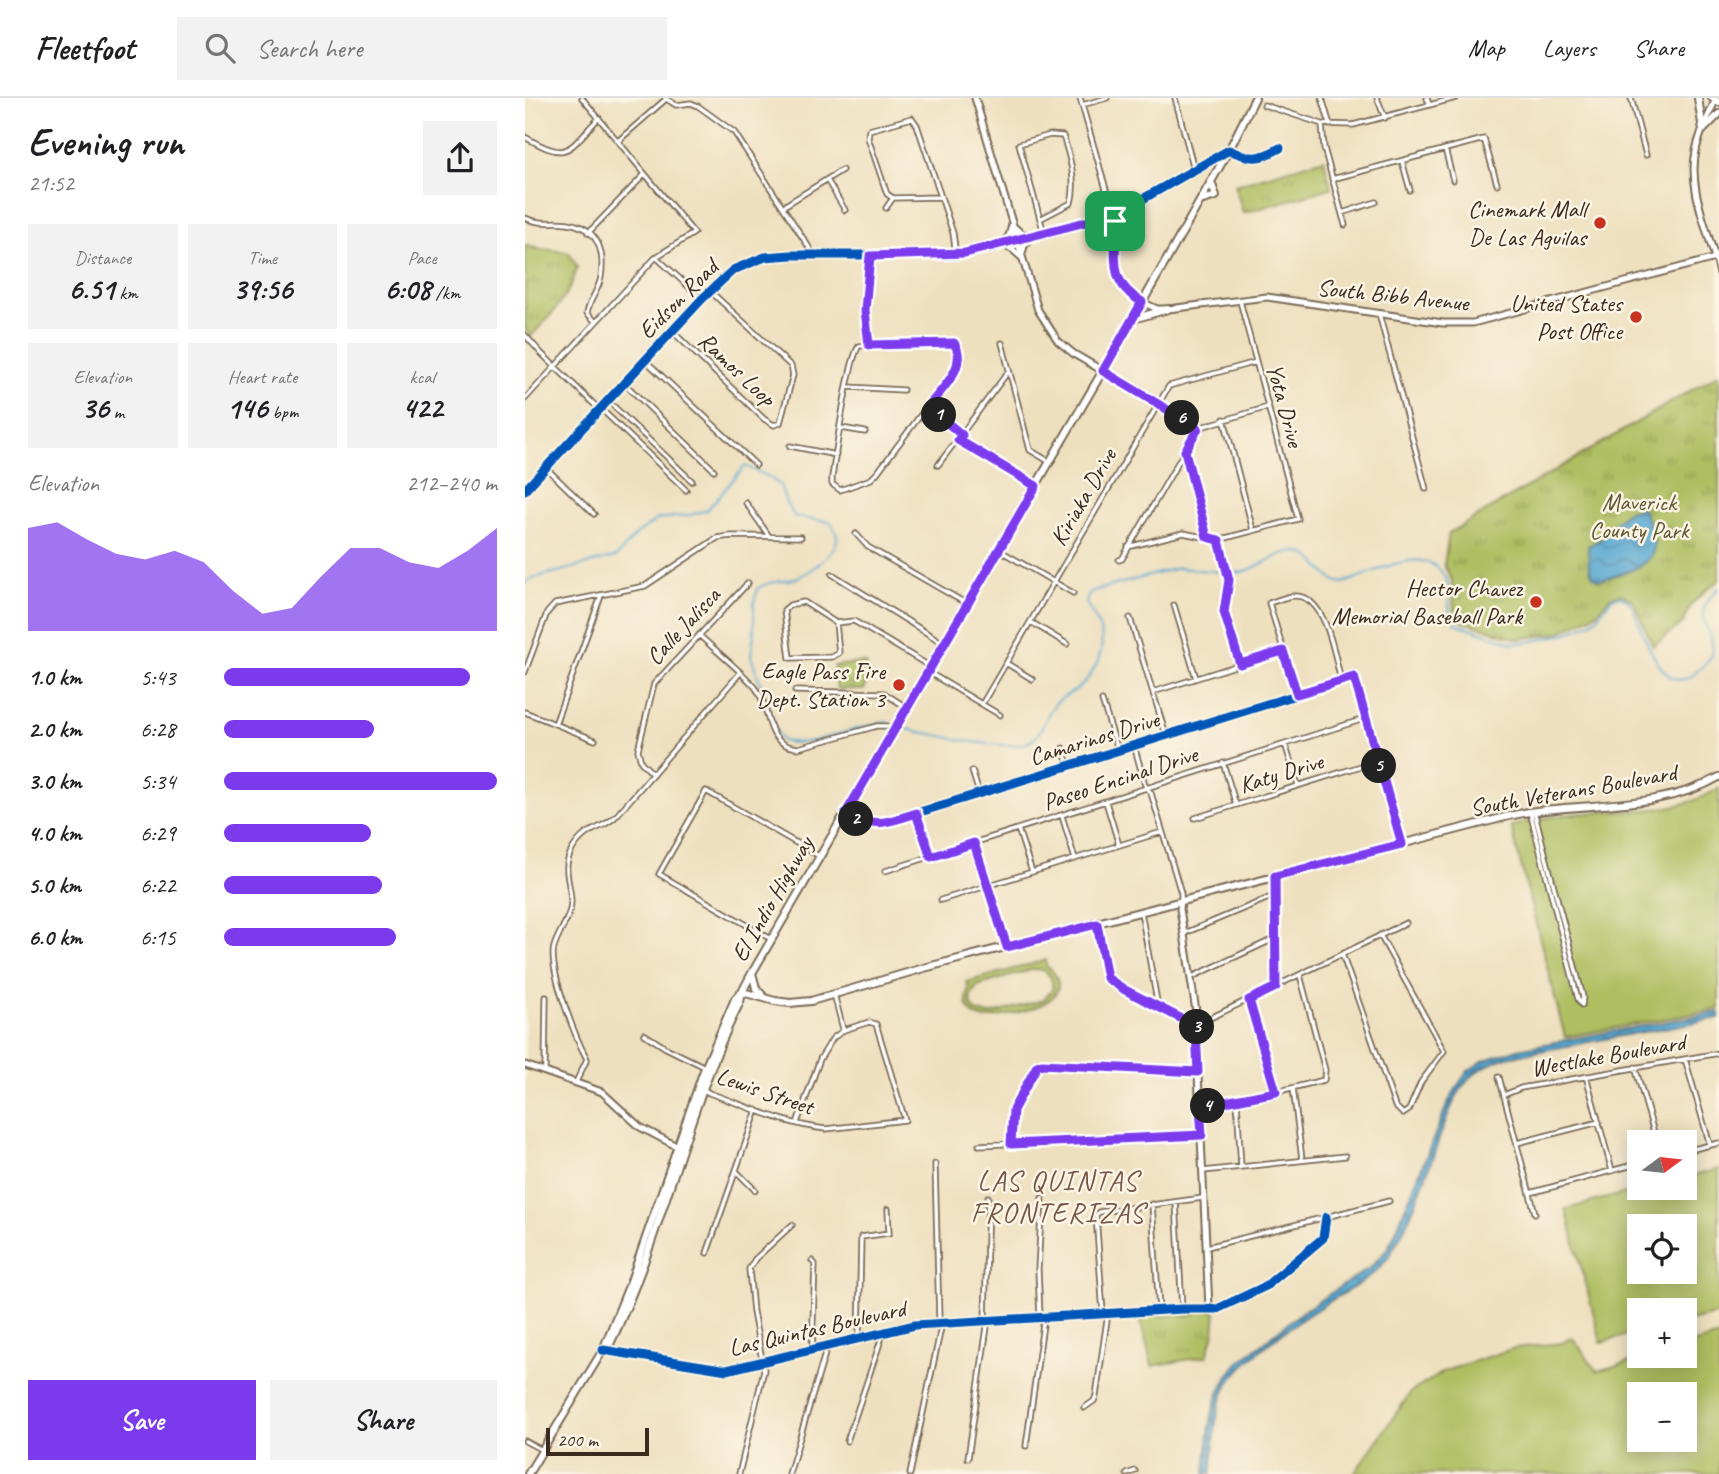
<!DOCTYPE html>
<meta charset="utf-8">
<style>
body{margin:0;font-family:Caveat,sans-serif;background:#f2f2f2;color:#202124;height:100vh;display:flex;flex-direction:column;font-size:26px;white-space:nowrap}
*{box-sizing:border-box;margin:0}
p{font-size:23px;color:#757577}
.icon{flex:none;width:38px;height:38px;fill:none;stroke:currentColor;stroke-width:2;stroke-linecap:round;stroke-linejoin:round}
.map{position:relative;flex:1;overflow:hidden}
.panel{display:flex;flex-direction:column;background:#fff;width:525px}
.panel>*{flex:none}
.needle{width:46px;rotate:75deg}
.controls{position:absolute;left:1102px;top:1032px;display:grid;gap:14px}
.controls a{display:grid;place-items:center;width:70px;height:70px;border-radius:0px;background:#fff;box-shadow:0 4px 18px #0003;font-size:35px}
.scale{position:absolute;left:21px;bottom:18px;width:103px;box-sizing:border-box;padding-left:7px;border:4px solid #3b2a1e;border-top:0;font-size:19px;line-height:24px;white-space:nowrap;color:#3b2a1e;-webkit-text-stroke:5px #fcf5e5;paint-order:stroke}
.pin{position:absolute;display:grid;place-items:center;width:60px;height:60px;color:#fff;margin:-30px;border-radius:14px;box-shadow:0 4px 10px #0006}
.km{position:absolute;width:35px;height:35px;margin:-18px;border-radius:50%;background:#222;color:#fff;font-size:19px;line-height:35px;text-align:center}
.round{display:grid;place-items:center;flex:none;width:74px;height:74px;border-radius:0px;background:#f2f2f2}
.summary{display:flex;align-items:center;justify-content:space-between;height:119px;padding:0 28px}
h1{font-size:38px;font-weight:700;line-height:52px}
.metrics{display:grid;grid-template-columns:repeat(3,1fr);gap:10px;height:119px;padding:7px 28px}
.metrics div{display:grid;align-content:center;border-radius:0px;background:#f2f2f2;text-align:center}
.metrics b{font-size:30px;font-weight:700}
.metrics small{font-size:19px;font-weight:400}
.metrics p{font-size:19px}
.chart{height:196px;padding:14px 28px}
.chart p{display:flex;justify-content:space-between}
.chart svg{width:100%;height:126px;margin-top:7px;fill:#7c3aed;opacity:.7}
.button{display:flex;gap:14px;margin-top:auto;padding:14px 28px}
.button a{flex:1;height:80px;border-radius:0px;background:#7c3aed;color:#fff;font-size:28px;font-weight:700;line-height:80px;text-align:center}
.button a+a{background:#f2f2f2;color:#202124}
ul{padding:0 28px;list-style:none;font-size:23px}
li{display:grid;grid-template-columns:112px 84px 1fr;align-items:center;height:52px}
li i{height:18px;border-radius:9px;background:#7c3aed}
header{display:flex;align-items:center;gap:42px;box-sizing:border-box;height:98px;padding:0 35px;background:#fff;border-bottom:2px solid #e0e0e0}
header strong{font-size:33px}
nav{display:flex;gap:38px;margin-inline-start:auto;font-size:24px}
.search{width:490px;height:63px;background:#f2f2f2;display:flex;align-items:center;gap:18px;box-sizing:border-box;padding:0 24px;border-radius:0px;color:#757577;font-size:26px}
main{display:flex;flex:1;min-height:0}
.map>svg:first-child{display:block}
.grass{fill:#aebe61;stroke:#747440;stroke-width:2;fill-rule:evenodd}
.park{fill:url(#park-tufts);stroke:#747440;stroke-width:2}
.water{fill:url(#water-waves);stroke:#496878;stroke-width:2}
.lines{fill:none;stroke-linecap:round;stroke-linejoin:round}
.stream{stroke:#57a7d1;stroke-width:2}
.street-casing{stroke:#7a6a56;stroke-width:7}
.secondary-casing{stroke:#7a6a56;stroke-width:9}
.primary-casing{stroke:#7a6a56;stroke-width:10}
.street{stroke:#fff;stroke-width:3.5}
.secondary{stroke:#fff;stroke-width:5}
.primary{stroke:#fff;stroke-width:6}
.cycleway-casing{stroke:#fcf5e5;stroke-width:13}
.cycleway{stroke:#0057b8;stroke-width:9}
.route-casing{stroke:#fff;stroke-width:14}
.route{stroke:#7c3aed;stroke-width:9}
.poi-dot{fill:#c8321e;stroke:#fcf5e5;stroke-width:2.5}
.labels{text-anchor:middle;stroke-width:5;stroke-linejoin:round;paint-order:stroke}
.poi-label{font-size:24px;fill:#3b2a1e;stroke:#fcf5e5;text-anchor:end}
.street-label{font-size:24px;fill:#3b2a1e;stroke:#fcf5e5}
.park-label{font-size:24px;fill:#5e5632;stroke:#fcf5e5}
.quarter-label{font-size:28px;letter-spacing:2px;fill:#765748;stroke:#fcf5e5}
</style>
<header>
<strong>Fleetfoot</strong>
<div class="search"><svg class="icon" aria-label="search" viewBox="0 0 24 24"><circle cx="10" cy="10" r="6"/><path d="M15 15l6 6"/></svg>Search here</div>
<nav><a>Map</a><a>Layers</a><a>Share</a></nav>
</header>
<main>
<section class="panel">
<div class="summary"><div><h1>Evening run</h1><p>21:52</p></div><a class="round"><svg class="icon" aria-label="share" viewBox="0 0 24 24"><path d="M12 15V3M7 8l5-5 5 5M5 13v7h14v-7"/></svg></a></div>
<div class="metrics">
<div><p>Distance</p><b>6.51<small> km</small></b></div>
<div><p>Time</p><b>39:56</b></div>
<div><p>Pace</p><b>6:08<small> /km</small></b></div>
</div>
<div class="metrics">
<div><p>Elevation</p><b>36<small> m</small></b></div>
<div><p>Heart rate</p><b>146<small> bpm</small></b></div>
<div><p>kcal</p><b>422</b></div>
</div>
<div class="chart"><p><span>Elevation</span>212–240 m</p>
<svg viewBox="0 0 160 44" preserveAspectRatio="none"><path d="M0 44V8L10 6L20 12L30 17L40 19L50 16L60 20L70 30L80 38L90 36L100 25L110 15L120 15L130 20L140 22L150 16L160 8V44z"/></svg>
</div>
<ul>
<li><b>1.0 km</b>5:43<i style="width:90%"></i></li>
<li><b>2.0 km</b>6:28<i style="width:55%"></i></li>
<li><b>3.0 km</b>5:34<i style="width:100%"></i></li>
<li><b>4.0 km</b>6:29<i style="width:54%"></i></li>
<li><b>5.0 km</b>6:22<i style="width:58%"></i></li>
<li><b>6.0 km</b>6:15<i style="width:63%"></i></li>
</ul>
<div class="button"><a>Save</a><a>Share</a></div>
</section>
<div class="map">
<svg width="1194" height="1376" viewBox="0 0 1194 1376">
<defs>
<pattern id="park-tufts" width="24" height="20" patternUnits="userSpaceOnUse" patternTransform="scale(1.75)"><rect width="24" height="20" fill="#aebe61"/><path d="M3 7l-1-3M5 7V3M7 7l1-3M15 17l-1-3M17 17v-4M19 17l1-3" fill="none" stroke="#8f9b4f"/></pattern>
<pattern id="water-waves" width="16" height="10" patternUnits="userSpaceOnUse" patternTransform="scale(1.75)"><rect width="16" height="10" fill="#57a7d1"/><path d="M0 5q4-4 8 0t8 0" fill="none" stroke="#4988a9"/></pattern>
</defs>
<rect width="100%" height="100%" fill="#fcf5e5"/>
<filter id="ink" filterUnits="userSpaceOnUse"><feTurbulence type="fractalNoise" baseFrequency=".0143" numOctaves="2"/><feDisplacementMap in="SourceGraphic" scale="14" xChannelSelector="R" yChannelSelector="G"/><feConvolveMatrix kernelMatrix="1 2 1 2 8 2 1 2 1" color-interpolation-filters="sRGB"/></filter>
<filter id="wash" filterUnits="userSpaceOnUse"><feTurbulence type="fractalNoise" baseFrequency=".00686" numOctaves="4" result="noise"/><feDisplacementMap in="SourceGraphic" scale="28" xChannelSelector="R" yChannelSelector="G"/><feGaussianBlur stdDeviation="1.57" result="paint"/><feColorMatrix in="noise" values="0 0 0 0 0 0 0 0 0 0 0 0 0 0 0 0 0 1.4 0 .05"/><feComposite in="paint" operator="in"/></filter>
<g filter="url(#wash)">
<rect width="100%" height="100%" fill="#eee0bf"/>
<!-- grass -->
<path class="grass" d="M1194 690V911L1040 939 986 728C1004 724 1022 719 1040 717 1091 710 1148 720 1194 690Z
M521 862V868C528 872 532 877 533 886 534 910 482 917 463 921 445 920 437 906 444 889L441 884ZM509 871C522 871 529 879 527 892L518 902 464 917 451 913 447 907 445 899 452 888Z
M1194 1071V1216L1160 1224V1213H1115V1234L1076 1244 1041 1111 1120 1090H1160V1080ZM1115 1129H1160V1174H1115Z
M1194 1238V1376H829L886 1294 920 1273 990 1250 1037 1245 1047 1239 1072 1273 1126 1258H1160V1248ZM1115 1297H1160V1342H1115Z"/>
<!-- park -->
<path class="park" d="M799 61 806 90 718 115 710 87Z
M0 147C15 154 30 150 44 155L52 169C45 199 27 216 6 238L0 231Z
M1194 276V483L1183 490 1165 508 1159 524 1128 548 1108 503 1095 496 1085 499 1072 515 1034 535 993 541 936 523 929 514 927 483 919 467 924 435Z
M334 565H341L344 578 339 592 312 591 309 568Z
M671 1213H691L689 1235 682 1258 627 1268 614 1217 633 1215 634 1218 670 1216Z"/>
<!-- water -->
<path class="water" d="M1117 410C1145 462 1122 469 1075 482 1061 478 1064 460 1063 448L1078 440 1084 430 1103 413Z
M1194 914V920L982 959C968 964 956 969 945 980 929 996 922 1020 914 1041 901 1078 885 1126 864 1158 850 1179 825 1191 805 1203 776 1221 714 1262 700 1292 688 1316 690 1350 686 1376H680C684 1334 684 1298 713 1265L777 1214 846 1169 862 1151 869 1138 923 1005 934 986 943 973 958 963 993 951Z"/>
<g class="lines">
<!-- stream -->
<path class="stream" d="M706 475C731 476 751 451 773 454 793 457 798 482 817 485 845 479 902 439 922 483 928 497 919 512 930 525L988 545 1004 544 1040 536 1065 525 1072 520 1087 500 1095 498 1103 503 1107 508C1116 528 1136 600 1168 577 1175 571 1182 565 1187 557 1192 525 1159 523 1194 490
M0 485 8 480 91 459 112 436 133 421 166 417 182 412 220 368 244 379 255 387 261 405 270 419 306 424C307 428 312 434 312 439 313 456 280 478 265 482 252 484 245 483 233 490L229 504V536L226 558 253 637 258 643C285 652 332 626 363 624
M381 631C408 636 474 652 498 646 519 641 517 620 530 606 536 599 545 596 552 591 572 575 584 547 572 524 569 517 565 512 561 505L563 498 568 493 653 470 697 474"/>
</g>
</g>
<g filter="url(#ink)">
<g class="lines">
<!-- street casing -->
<g class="street-casing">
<path id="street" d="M140 0 151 7 166 5 173 8 209 34 289 157
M555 0 590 123V173L601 193 617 204
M650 0 669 71
M797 0 805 27
M852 0 860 20
M902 0 904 7
M1106 0 1121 57
M557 7 582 0
M739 7 797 26 828 27 931 0
M797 26 799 50 820 127
M0 39C45 65 42 52 74 20
M93 43 141 1
M920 51 928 82
M704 52C726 62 734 62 755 50
M877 63 885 92
M807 81 959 41 972 86
M302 82 320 112
M415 99 368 100 362 96 343 40 344 32 387 20 392 27 428 135 431 157
M259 108 317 72
M361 110 368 100
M817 115 851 104
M0 120C15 127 27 123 43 125 73 130 80 153 76 179 74 192 64 202 62 215L70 223
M515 121 546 105C552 84 545 59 538 38L525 37 494 46 519 135
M63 135 120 76
M131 159 177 201
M1190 160 1194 176
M854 216 901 391
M147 233 239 321 249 327 255 325 268 277 266 268 185 193
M0 237 16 255 74 311
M477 245 505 352 525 364
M344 247 429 245 434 255 433 267 352 375 346 381 315 392 307 386V379C311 355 323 263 334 248L344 247 340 212 345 158
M120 262 231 367
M578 273 673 330 743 309
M99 285 189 372
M323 289 378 292
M0 301 131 159 169 135 57 0
M82 302 167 383
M403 309 437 336
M75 310 161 392
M699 321 728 432
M316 330 340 334
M433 342 510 387
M265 348 311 357
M660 353 682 439
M413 367 483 274
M21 370 69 416
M221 405 244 438
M331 436 343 449 442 506
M693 442 704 482 699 514 715 566
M603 449 658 435 693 442 773 421 715 203
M474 452 548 495
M594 462 597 461 673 330
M307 476 418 545
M649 507 671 580
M605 520 641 637
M506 524 542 546
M311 525 314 555 307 559 265 560 259 512 265 507 279 504 311 525 329 523 406 569
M174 537C192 554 213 570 230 589 248 611 237 647 273 650L352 628H363L368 631
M481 565 507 581
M0 574 22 515 30 506 120 488 192 440 205 438 276 439
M403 574 475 617
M270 593 359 595 381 609
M628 594 758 553
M772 596 744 505C752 503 762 497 771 498 802 499 810 560 816 583
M577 603 593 652
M457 606 644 288 731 264
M0 614 70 642
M30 626 76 498
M760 646 773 687
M609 647 620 687 626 695 656 795V803
M538 650 543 667
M698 665 711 707
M447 673 454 695
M128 676 116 664 113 652 129 586 223 485
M581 704 594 747
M321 714C335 724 346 727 363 724L829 579 877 746
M1005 714 1053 901 1057 907 1058 899 1009 713
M391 715 406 759
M537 718 550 761
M670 720 852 663
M493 731 507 774
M449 745 481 847
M360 773 842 620
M750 779 751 889
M416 802 637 734
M616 814 633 909
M572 826 582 880 600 892 665 925 673 926 881 825
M660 835 751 797
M246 841 134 776 181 693 294 758
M817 856 870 1008 878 1016 884 1012 896 984 919 953 855 837
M667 879 751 840
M309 896 318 931
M725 902 751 994
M119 936 141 950 180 969
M1160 961 1185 1047
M1110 969 1132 1045
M20 973 21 899
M1061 978 1087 1073
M974 979 1010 1115
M51 984 62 961C51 941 23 870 29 849 33 834 46 820 46 804 46 785 36 771 47 752 62 727 76 734 92 717L215 575
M768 990 777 1061
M178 991 184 995C222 1008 261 1027 301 1031L380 1022 351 926 344 924 319 932 308 940 295 961 272 1025
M979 997 996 990 1194 955
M712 1003 716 1069
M675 1009 726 1000 799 982 800 972 775 877
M992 1045 1074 1024
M486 1046 488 1012 512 968 517 966 673 974
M454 1047 675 1037
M1160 1053 1194 1045
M211 1073 230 1092
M678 1073 820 1058
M1005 1095 1115 1065
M651 1104 657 1211
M627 1106 634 1212
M682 1149 864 1103
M182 1155 232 1012
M287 1163 290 1166 287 1252
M684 1210C712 1216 779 1160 798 1140L801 1119
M578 1215 571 1117 574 1114 678 1100
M515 1219 513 1171 517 1100
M460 1223 463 1099
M334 1241 336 1139 364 1135 363 1111
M559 1310 569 1303 571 1298 583 1215
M0 1343 17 1352
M322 1343 358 1236
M501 1348 519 1219
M443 1360 463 1222
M214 1376 239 1272 228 1214 224 1171 230 1161 267 1127
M264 1376 302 1249
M385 1376 417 1225 414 1222 410 1066
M602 1376 610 1373"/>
</g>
<!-- secondary casing -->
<g class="secondary-casing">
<path id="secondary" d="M450 0 513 212 533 243 549 256 578 273
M487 127 497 136 508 138 499 148 496 159 487 151 476 147 484 138Z
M1190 160C1181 127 1163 88 1171 53 1174 36 1183 19 1190 3
M617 204 632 211H643L742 199 918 225H948L1194 159
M0 392 177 201C201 178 221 160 256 157H431L466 150 593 115 703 52
M0 967 77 994 115 1029 155 1050
M78 1252 202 1272 396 1226 684 1210 671 933 673 926 655 811 656 803"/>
</g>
<!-- primary casing -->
<g class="primary-casing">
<path id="primary" d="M1173 0 1178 32
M1187 0 1194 4
M1178 32 1194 16
M675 103 691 98 686 84
M608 221 643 211
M227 875 231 890 238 898
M217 894 250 903 265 905 286 903 399 870 984 718C1052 702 1132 715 1194 679
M78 1252 84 1248C138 1137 160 1014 215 904L217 894 227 875 608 221 704 52 730 0
M3 1376 78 1252 106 1183 178 975 210 901 215 895"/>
</g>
<!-- street -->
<use href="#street" class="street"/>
<!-- secondary -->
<use href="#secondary" class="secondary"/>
<!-- primary -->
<use href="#primary" class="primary"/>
<!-- cycleway casing -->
<g class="cycleway-casing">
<path id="cycleway" d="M0 392 177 201 208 172 240 159 266 157H431L466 150 593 115 704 52C726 62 734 62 755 50
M321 714C335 724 346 727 363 724L829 579 877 746
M78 1252 202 1272 390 1227 657 1211H692L741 1188 798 1140 801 1119"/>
</g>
<!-- cycleway -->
<use href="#cycleway" class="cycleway"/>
</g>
</g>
<g class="lines" filter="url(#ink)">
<!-- route casing -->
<g class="route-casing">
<path id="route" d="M588 117C596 153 577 181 617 204L578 273 673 330 660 353 682 439 694 442 704 482 699 514 715 566 758 553 772 596 829 579 877 746 750 778 751 889 724 902 751 994 675 1009 677 1037 486 1046 488 1012 512 968 517 966 673 974 671 933 673 926 665 925 600 892 582 880 572 826 482 849 449 745 406 759 391 715C365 724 346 731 321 715L511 388 433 342 437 337 403 309C416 291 444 268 429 245L344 247 340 212 345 158 440 155Z"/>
</g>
<!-- route -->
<use href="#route" class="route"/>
</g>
<!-- markers -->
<g class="poi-dot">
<circle cx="1075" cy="125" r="7"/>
<circle cx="1111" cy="219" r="7"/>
<circle cx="1011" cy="504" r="7"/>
<circle cx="374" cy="587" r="7"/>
</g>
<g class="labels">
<!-- poi labels -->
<g class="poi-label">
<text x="1061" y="119">Cinemark Mall<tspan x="1061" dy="28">De Las Aguilas</tspan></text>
<text x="1097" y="213">United States<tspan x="1097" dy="28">Post Office</tspan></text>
<text x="997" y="498">Hector Chavez<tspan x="997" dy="28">Memorial Baseball Park</tspan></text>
<text x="360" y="581">Eagle Pass Fire<tspan x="360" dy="28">Dept. Station 3</tspan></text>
</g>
<!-- street labels -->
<g class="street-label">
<text transform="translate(868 197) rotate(6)" y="8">South Bibb Avenue</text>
<text transform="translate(153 201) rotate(-45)" y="8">Eidson Road</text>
<text transform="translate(212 271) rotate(43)" y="8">Ramos Loop</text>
<text transform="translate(760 307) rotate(75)" y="8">Yota Drive</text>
<text transform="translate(558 399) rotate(-60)" y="8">Kiriaka Drive</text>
<text transform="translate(158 528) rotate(-47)" y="8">Calle Jalisca</text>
<text transform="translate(569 640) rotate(-17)" y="8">Camarinos Drive</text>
<text transform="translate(756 675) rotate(-17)" y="8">Katy Drive</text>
<text transform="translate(595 680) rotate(-18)" y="8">Paseo Encinal Drive</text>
<text transform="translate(1048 692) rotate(-10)" y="8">South Veterans Boulevard</text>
<text transform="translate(247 801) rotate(-60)" y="8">El Indio Highway</text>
<text transform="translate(1083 957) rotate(-10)" y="8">Westlake Boulevard</text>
<text transform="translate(240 993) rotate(19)" y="8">Lewis Street</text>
<text transform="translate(292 1230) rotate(-13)" y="8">Las Quintas Boulevard</text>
</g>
<!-- park labels -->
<g class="park-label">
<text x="1114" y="412">Maverick<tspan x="1114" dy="28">County Park</tspan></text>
</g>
<!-- quarter labels -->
<g class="quarter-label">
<text x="533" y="1092">LAS QUINTAS<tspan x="533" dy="32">FRONTERIZAS</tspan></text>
</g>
</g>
</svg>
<div class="controls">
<a><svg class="needle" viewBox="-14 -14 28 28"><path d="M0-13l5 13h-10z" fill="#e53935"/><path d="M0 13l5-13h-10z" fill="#757577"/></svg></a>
<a><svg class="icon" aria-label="locate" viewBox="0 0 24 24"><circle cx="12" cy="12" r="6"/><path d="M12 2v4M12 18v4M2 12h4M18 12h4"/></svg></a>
<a>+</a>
<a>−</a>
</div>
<div class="scale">200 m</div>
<div class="pin" style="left:590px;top:123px;background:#1e9e55"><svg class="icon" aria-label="arrive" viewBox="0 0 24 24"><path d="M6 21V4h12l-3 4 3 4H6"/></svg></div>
<b class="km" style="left:414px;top:317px">1</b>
<b class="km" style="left:331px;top:721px">2</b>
<b class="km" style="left:672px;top:929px">3</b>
<b class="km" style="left:683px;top:1008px">4</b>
<b class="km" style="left:854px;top:668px">5</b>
<b class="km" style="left:657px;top:320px">6</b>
</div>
</main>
